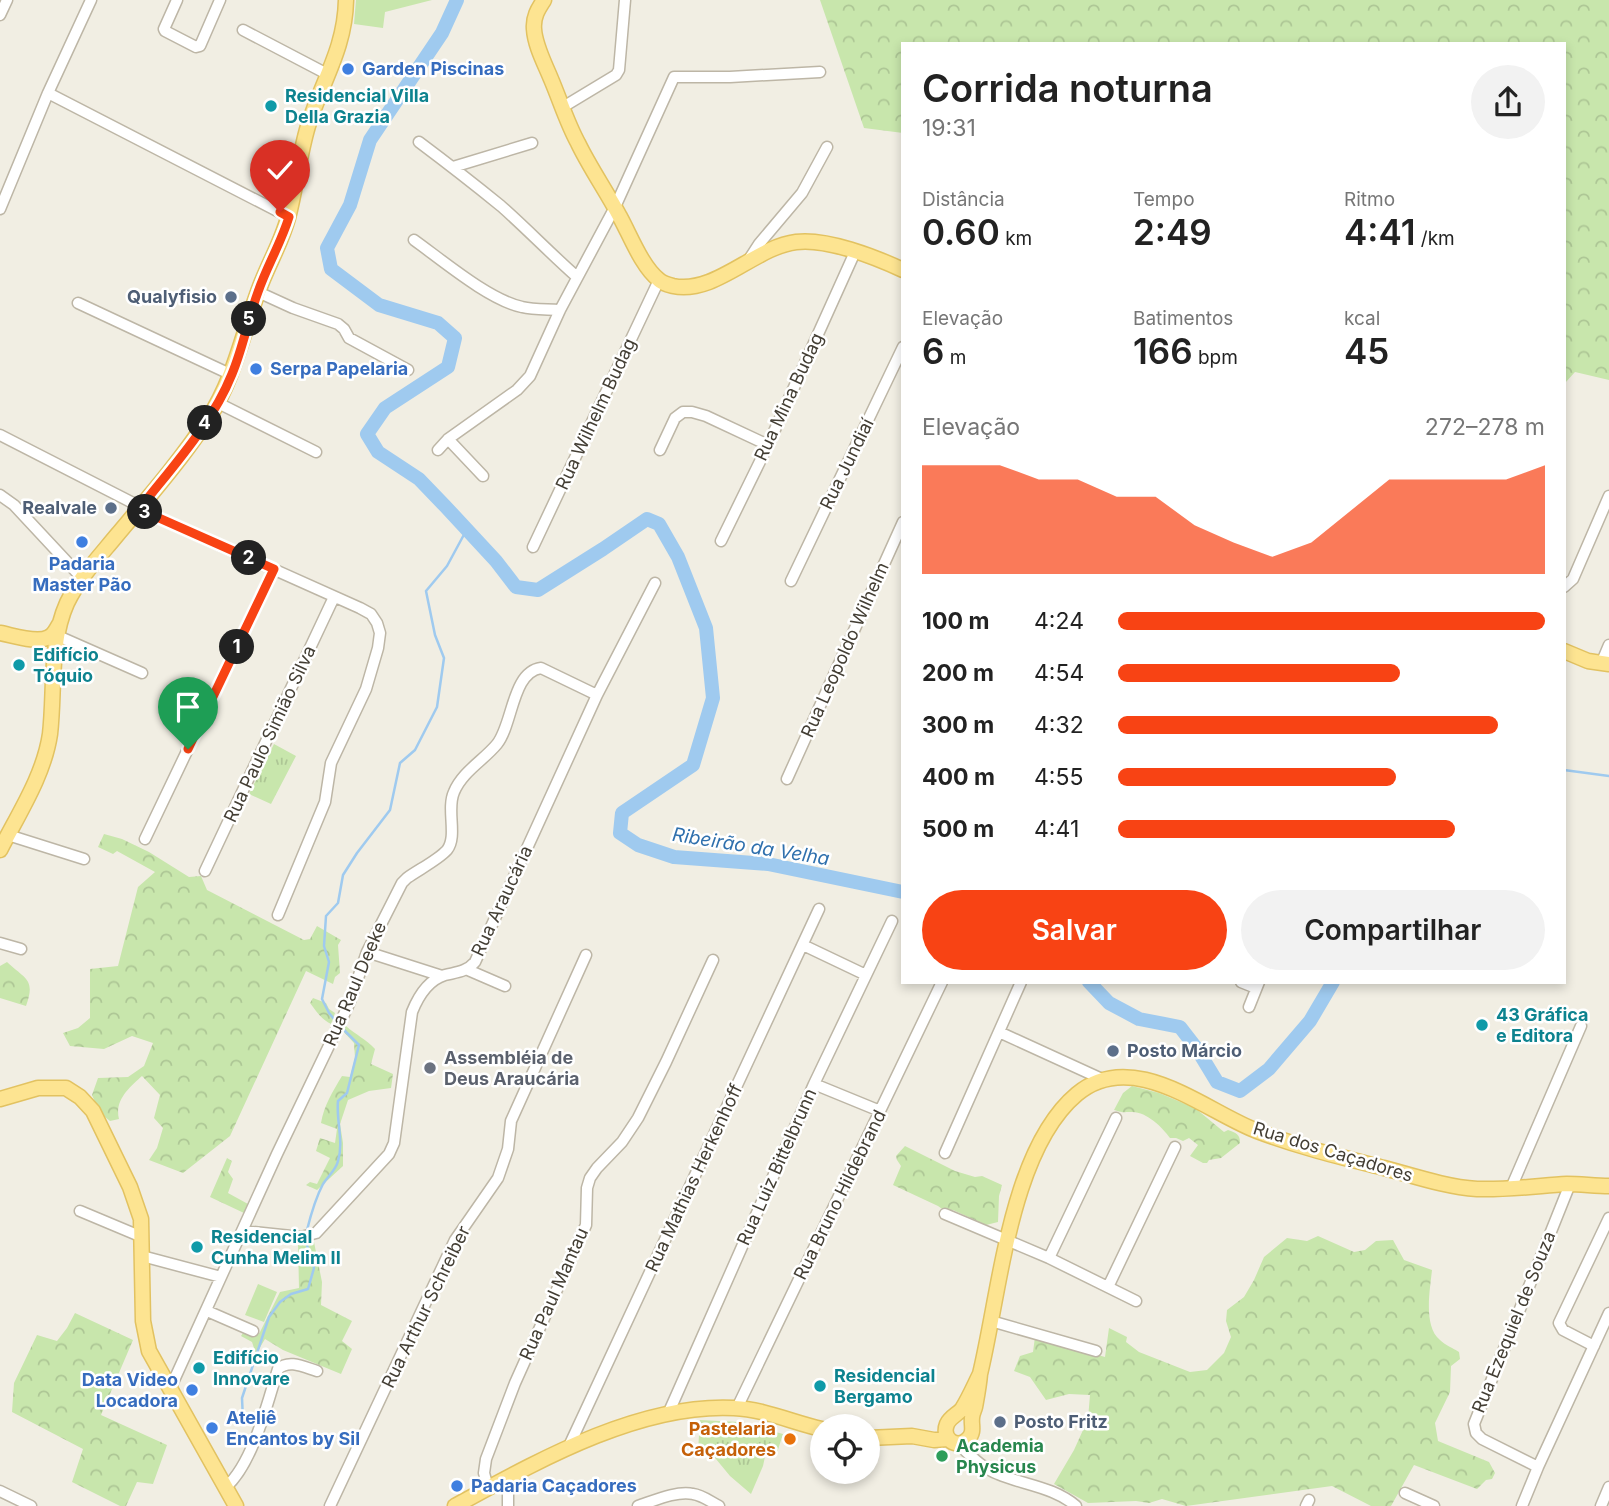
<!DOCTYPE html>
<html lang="pt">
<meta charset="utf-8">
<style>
body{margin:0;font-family:Inter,sans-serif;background:#f2f2f2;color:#222;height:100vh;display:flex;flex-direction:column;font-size:26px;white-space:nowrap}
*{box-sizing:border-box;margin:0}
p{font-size:23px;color:#767676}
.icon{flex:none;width:38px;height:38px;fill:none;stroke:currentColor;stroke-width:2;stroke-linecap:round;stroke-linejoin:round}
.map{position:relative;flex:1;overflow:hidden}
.sheet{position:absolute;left:901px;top:42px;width:665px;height:942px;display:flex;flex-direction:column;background:#fff;border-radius:0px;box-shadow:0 4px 10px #0003}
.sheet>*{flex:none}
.tools{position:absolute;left:810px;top:1414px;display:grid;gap:14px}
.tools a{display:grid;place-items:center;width:70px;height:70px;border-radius:50%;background:#fff;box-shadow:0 4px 10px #0003;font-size:35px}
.pin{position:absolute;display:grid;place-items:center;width:60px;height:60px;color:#fff;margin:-72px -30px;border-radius:50% 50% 50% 0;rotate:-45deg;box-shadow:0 0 7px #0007}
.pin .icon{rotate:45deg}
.km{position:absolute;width:35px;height:35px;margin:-18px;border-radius:50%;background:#222;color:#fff;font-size:19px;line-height:35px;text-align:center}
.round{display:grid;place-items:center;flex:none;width:74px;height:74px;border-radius:37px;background:#f2f2f2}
.headline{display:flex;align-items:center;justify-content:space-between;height:119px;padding:0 21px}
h1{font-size:38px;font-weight:600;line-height:52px}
.metrics{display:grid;grid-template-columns:repeat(3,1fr);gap:10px;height:119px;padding:7px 21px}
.metrics div{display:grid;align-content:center}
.metrics b{font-size:35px;font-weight:600}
.metrics small{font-size:19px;font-weight:400}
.metrics p{font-size:19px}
.chart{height:196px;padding:14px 21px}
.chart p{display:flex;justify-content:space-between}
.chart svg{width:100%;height:126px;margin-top:7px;fill:#f84314;opacity:.7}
.cta{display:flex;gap:14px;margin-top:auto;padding:14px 21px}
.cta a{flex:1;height:80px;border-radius:42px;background:#f84314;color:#fff;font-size:28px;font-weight:600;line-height:80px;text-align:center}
.cta a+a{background:#f2f2f2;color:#222}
ul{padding:0 21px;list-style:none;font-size:23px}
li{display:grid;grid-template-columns:112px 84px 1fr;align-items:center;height:52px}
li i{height:18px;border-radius:9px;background:#f84314}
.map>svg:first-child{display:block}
.green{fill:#c8e6ac}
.forest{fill:url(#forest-crowns)}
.park{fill:url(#park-tufts)}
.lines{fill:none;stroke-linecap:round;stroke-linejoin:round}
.stream{stroke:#9fcaef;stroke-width:2.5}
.river{stroke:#9fcaef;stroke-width:14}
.minor-casing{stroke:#bdb6a6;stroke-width:13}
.major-casing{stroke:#e2c261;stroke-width:17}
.minor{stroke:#fff;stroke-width:10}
.major{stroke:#fde491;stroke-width:14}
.route-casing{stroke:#fff;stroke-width:14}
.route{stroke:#f84314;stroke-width:9}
.shop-dot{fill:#3f7fe0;stroke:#fff;stroke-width:2.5}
.culture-dot{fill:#0f9aa8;stroke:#fff;stroke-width:2.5}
.service-dot{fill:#5c6f8a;stroke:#fff;stroke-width:2.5}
.worship-dot{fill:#6b7280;stroke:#fff;stroke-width:2.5}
.food-dot{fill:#e8710a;stroke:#fff;stroke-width:2.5}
.leisure-dot{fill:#2e9e5b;stroke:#fff;stroke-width:2.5}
.labels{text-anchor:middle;stroke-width:5;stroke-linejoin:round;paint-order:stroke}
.shop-label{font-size:18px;font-weight:bold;fill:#366cbe;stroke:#fff;text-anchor:start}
.culture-label{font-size:18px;font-weight:bold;fill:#0d838f;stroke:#fff;text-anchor:start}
.service-label{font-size:18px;font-weight:bold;fill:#4e5e75;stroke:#fff;text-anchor:end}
.street-label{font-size:18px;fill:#433e34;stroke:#fff}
.worship-label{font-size:18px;font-weight:bold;fill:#5b616d;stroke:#fff;text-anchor:start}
.food-label{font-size:18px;font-weight:bold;fill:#c56008;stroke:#fff;text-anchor:end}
.leisure-label{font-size:18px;font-weight:bold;fill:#27864d;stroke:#fff;text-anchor:start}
.water-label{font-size:19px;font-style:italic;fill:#2f70ad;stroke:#fff}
</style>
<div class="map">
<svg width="1609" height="1506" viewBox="0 0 1609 1506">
<defs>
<pattern id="forest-crowns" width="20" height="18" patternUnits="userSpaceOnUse" patternTransform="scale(1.75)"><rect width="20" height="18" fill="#c8e6ac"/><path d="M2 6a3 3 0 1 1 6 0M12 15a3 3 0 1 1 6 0" fill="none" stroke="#adc695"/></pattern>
<pattern id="park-tufts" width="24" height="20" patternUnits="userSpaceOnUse" patternTransform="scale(1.75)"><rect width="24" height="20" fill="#c8e6ac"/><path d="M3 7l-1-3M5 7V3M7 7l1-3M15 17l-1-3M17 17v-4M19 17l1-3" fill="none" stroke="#adc695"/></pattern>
</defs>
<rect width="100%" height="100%" fill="#f1eee3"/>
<!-- green -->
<path class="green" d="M356 0H432L385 12 383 28 354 24Z
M258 1284 277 1292 264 1322 245 1315Z"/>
<!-- forest -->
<path class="forest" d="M820 0H1609V380L1575 372 1565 383 1564 44H903V133L864 128Z
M104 834 122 839 149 852 189 877 201 876 207 890 304 940 310 939 317 926 341 940 338 945 340 973 335 977 333 984 306 971 230 1136 183 1173 149 1160 157 1148 163 1128 154 1118 160 1095 142 1076C130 1087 114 1100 119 1119L110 1121 100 1113 92 1095 98 1078 128 1077 144 1066 153 1043 132 1036 104 1049 70 1046 63 1033 78 1028 90 1018V969L118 966 138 887 155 872 117 851 113 854 98 847Z
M7 962C25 979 36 979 26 1006L0 998V966Z
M313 998 326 1003 329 1009 335 1013 331 1024C321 1019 317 1012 310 1003Z
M346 1026C356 1035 366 1039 375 1049L371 1064 393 1074 391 1088 369 1091 348 1100 340 1124 343 1143V1166L317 1190 306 1185 310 1182 317 1184 330 1158 316 1151 320 1138 335 1143 337 1129 321 1123C324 1105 333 1091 342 1076L350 1077 355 1058 354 1043 342 1030Z
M1132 1086 1159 1093 1195 1108 1224 1132 1228 1130C1236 1133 1240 1134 1240 1143L1221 1158 1209 1160 1207 1163H1203L1190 1156 1198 1145 1189 1138 1183 1141 1176 1138H1170C1162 1127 1146 1111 1131 1112 1122 1112 1123 1113 1114 1110L1123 1093Z
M905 1146 955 1171 975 1177 982 1176 1002 1185 999 1196 998 1222 986 1225 953 1210 945 1211 938 1206 893 1185 901 1166 897 1160 896 1156Z
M227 1158 232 1161 228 1172 233 1179 228 1193 248 1204 244 1213 210 1197Z
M1318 1236 1354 1252 1365 1250 1376 1241 1393 1240 1404 1260 1432 1270C1430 1290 1423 1326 1440 1340 1445 1345 1453 1348 1459 1352L1460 1359 1451 1366 1450 1392 1435 1423 1438 1441 1489 1462 1495 1473 1492 1479 1486 1480 1477 1489 1414 1465 1391 1506H1371L1332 1486 1186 1506 1162 1499 1149 1503 1136 1501 1088 1503 1054 1484 1074 1450 1088 1419 1090 1395 1069 1394 1046 1400 1030 1377 1014 1371 1020 1356 1033 1352 1035 1337 1105 1357 1109 1328 1127 1337 1126 1342 1139 1352 1190 1372 1207 1370 1224 1353 1231 1337 1226 1321 1227 1310 1244 1297 1254 1280 1264 1257 1287 1238 1307 1241Z
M314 1242 322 1282 321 1305 352 1321 342 1341 352 1349 341 1374 283 1350 265 1339 256 1354 252 1342 241 1336 243 1333 259 1334 280 1292 299 1288 298 1243Z
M75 1313 133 1340 101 1415 167 1445 153 1484 137 1482 126 1506H120L72 1482 83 1449 12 1412 14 1383 37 1335 57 1341 67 1328Z"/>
<!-- park -->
<path class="park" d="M274 744 296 756 271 804 249 794Z
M700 1420 739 1422 783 1434 776 1456 766 1452 763 1466 751 1494 730 1476 711 1453 698 1451Z"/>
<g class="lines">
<!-- stream -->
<path class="stream" d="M1564 770 1609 776
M334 1019 329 1013 322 999 329 962 324 946 326 916 338 903 343 875 357 853 390 810 400 763 415 750 437 707 444 658 435 635 426 591 447 566 467 529
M307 1230C311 1214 315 1199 323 1184 328 1176 336 1170 338 1161 344 1142 336 1120 338 1101L347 1093 359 1045 343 1029
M243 1420 242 1398 269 1317 280 1302 291 1294 308 1289 314 1268 306 1242"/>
<!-- river -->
<path class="river" d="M457 0 442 33 370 140 350 205 327 248 331 269 379 305 438 323 455 338 448 367 385 408 367 434 378 452 419 479 445 506 496 561 516 587 538 590 603 549 647 519 659 524 678 557 706 628 713 698 693 765 622 813 620 833 638 845 674 857 768 864 903 892
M1089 982 1109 1003 1139 1019 1180 1027 1197 1049 1217 1082 1240 1091 1269 1069 1310 1021 1333 982"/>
<!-- minor casing -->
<g class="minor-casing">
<path id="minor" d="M177 0 164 29 165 31 196 47 200 46 220 0
M0 15 7 0
M243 30 329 75
M48 93 289 217
M563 107 616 75 619 70 625 0
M419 142C447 163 474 184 501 206 527 229 551 254 577 277
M453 167 532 143
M0 209 48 93 91 0
M414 240C442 260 489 300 522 307 534 310 548 309 560 310
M748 261 759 244 802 193 827 147
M258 292 293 308 338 324 344 329 349 338 408 370
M78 303 232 375
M218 403 316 452
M0 435 133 503 150 514 360 608 371 614 377 623 380 633 378 648 366 689 331 763 325 802 278 915
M448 439 483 476
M438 450 448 439 517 390 530 376 560 310 615 207 674 77H730L820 72
M660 450 675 418 683 412H692L706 416 768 445
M0 495 14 505 82 578
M721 541 768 445 855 252
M533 547 659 280
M791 581 903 347
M1564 587 1573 579 1609 496
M58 636 142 673
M1601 664 1609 645
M787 779 903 522
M8 835 84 859
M145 839 274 569
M205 871 334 597
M0 943 21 949
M803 945 866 975
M367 952 442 976
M468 970 505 986
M1241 982 1256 988
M1249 1007 1259 982
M999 1032 1104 1080
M814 1084 880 1111
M945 1153 1021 982
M1511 1188 1581 1026
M80 1211 142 1237
M945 1214 1049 1258 1136 1301
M243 1231 301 1237 316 1233 389 1154 394 1143 412 1012C418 997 428 980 445 975 457 972 466 972 475 962L597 695 655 583
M142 1256 221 1277
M1049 1258 1116 1118
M1108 1287 1175 1147
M207 1311 253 1331
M991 1321 1096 1351
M1594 1346 1563 1330 1559 1323 1609 1218
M170 1389 277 1154 349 1004 367 952 402 883 407 878C418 870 438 860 447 850 458 836 446 809 454 792 462 772 484 760 497 744 513 724 512 672 541 668L597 695
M737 1408 942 982
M668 1414 814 1084 892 921
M958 1444C970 1455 982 1468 998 1474 1024 1485 1054 1487 1076 1506
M569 1446 819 909
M1538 1467 1482 1439 1476 1433 1474 1424 1570 1184
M226 1487C253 1463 267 1404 278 1369 289 1359 304 1367 317 1371
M488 1488 484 1473 486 1459 515 1383 586 1225 587 1188 590 1178 597 1168 622 1142 638 1118 666 1062 713 960
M0 1491 31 1506
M1405 1493 1434 1506
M330 1506 455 1240 498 1178 508 1149 511 1121 586 955
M508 1506V1477
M638 1506C653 1501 678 1490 693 1494 702 1495 711 1502 719 1506
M1306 1506 1309 1500
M1522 1506 1538 1467 1609 1313
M1601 1506 1609 1487"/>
</g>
<!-- major casing -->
<g class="major-casing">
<path id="major" d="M544 0C538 9 533 17 534 29 535 46 545 64 551 79 560 100 567 123 578 143 590 168 607 192 620 217 630 235 642 267 659 280 662 283 669 285 673 286 715 295 755 247 796 242 827 238 875 257 903 270
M0 633C12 635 37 644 49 637 54 635 57 628 60 623
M1564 651 1588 661 1609 664
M0 850C19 813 44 775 50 734 55 691 49 643 67 603 79 578 99 557 117 535 148 498 181 460 208 419 234 379 242 336 258 292 267 266 281 244 288 218 296 188 299 156 308 126 322 81 345 49 346 0
M0 1099 38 1088H66L80 1097 93 1111 130 1187 141 1219 143 1321 149 1351 236 1506
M980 1374C974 1386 969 1398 962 1409 958 1414 950 1417 947 1424 941 1439 957 1450 968 1439 975 1432 971 1425 972 1418 972 1414 974 1411 975 1407 977 1396 979 1386 980 1374 1000 1292 1010 1150 1077 1094 1133 1047 1205 1111 1257 1131 1299 1147 1341 1157 1384 1168 1414 1176 1446 1187 1477 1189 1507 1190 1537 1186 1567 1184 1581 1184 1595 1186 1609 1186
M868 1438 912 1436 934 1440 948 1439
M455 1506C536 1462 639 1403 734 1408 764 1409 794 1423 822 1429"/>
</g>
<!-- minor -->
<use href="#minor" class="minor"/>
<!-- major -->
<use href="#major" class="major"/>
</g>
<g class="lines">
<!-- route casing -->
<g class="route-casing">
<path id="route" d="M188 749 274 569 150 514 140 508C173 466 212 424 232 374 243 348 248 319 258 292 267 266 281 243 289 217L280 212"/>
</g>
<!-- route -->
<use href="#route" class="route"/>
</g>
<!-- markers -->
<g class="shop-dot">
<circle cx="348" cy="69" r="7"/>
<circle cx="256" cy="369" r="7"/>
<circle cx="82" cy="542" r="7"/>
<circle cx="192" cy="1390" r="7"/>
<circle cx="212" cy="1428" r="7"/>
<circle cx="457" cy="1486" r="7"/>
</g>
<g class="culture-dot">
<circle cx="271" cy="106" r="7"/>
<circle cx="19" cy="665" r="7"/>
<circle cx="1482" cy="1025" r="7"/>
<circle cx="197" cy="1247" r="7"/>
<circle cx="199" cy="1368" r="7"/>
<circle cx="820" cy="1386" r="7"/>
</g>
<g class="service-dot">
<circle cx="231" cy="297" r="7"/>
<circle cx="111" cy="508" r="7"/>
<circle cx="1113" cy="1051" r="7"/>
<circle cx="1000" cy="1422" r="7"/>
</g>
<circle class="worship-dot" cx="430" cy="1068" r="7"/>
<circle class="food-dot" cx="790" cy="1439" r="7"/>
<circle class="leisure-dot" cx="942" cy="1456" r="7"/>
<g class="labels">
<!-- shop labels -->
<g class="shop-label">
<text x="362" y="75">Garden Piscinas</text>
<text x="270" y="375">Serpa Papelaria</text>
<text x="82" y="570" text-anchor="middle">Padaria<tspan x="82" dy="21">Master Pão</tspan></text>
<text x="178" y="1386" text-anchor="end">Data Video<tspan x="178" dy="21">Locadora</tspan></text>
<text x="226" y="1424">Ateliê<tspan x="226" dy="21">Encantos by Sil</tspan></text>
<text x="471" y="1492">Padaria Caçadores</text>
</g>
<!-- culture labels -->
<g class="culture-label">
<text x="285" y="102">Residencial Villa<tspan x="285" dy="21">Della Grazia</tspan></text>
<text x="33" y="661">Edifício<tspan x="33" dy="21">Tóquio</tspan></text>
<text x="1496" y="1021">43 Gráfica<tspan x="1496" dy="21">e Editora</tspan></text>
<text x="211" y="1243">Residencial<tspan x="211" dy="21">Cunha Melim II</tspan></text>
<text x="213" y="1364">Edifício<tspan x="213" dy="21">Innovare</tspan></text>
<text x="834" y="1382">Residencial<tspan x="834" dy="21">Bergamo</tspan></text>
</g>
<!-- service labels -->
<g class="service-label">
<text x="217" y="303">Qualyfisio</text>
<text x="97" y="514">Realvale</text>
<text x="1127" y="1057" text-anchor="start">Posto Márcio</text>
<text x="1014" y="1428" text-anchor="start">Posto Fritz</text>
</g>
<!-- street labels -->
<g class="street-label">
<text transform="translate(789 397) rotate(-65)" y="6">Rua Mina Budag</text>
<text transform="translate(596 414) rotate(-65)" y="6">Rua Wilhelm Budag</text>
<text transform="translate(847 464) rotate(-64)" y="6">Rua Jundiaí</text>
<text transform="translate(845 650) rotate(-66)" y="6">Rua Leopoldo Wilhelm</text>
<text transform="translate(270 734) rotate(-65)" y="6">Rua Paulo Simião Silva</text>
<text transform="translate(502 901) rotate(-65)" y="6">Rua Araucária</text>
<text transform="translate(355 984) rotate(-67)" y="6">Rua Raul Deeke</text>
<text transform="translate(1333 1152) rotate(17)" y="6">Rua dos Caçadores</text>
<text transform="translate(777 1167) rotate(-66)" y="6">Rua Luiz Bittelbrunn</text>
<text transform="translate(694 1178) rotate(-65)" y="6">Rua Mathias Herkenhoff</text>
<text transform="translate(840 1195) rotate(-64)" y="6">Rua Bruno Hildebrand</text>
<text transform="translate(554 1294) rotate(-66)" y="6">Rua Paul Mantau</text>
<text transform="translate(426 1307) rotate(-64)" y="6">Rua Arthur Schreiber</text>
<text transform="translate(1514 1322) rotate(-68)" y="6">Rua Ezequiel de Souza</text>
</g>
<!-- worship labels -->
<g class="worship-label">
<text x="444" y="1064">Assembléia de<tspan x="444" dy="21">Deus Araucária</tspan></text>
</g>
<!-- food labels -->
<g class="food-label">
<text x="776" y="1435">Pastelaria<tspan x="776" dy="21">Caçadores</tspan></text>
</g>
<!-- leisure labels -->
<g class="leisure-label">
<text x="956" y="1452">Academia<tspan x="956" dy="21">Physicus</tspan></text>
</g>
<!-- water labels -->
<g class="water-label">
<text transform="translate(751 846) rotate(9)" y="7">Ribeirão da Velha</text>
</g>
</g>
</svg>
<div class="tools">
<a><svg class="icon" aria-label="locate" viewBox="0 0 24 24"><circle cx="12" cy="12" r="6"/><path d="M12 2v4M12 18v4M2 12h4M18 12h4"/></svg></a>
</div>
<div class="pin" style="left:188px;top:749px;background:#1e9e55"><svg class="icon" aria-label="arrive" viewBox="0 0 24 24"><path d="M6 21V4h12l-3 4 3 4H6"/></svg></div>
<div class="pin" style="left:280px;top:212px;background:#d93025"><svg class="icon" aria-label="check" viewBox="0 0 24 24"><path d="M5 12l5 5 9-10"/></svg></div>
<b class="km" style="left:237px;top:647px">1</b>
<b class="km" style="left:249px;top:558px">2</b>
<b class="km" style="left:145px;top:512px">3</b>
<b class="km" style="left:205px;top:423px">4</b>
<b class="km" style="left:249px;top:319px">5</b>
<section class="sheet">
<div class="headline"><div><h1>Corrida noturna</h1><p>19:31</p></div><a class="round"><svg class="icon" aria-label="share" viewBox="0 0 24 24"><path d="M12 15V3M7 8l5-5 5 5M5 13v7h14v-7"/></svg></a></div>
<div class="metrics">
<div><p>Distância</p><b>0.60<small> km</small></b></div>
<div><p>Tempo</p><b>2:49</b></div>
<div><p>Ritmo</p><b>4:41<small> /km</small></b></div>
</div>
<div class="metrics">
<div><p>Elevação</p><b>6<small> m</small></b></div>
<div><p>Batimentos</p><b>166<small> bpm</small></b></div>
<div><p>kcal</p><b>45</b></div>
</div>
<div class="chart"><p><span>Elevação</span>272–278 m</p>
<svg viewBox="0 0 160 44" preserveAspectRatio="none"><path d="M0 44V6L10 6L20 6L30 11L40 11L50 17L60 17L70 27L80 33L90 38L100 33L110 22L120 11L130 11L140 11L150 11L160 6V44z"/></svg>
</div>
<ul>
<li><b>100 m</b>4:24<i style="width:100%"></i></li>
<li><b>200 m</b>4:54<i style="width:66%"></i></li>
<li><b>300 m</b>4:32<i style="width:89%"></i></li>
<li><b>400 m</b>4:55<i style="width:65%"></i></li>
<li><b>500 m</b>4:41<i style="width:79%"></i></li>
</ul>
<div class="cta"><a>Salvar</a><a>Compartilhar</a></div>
</section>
</div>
